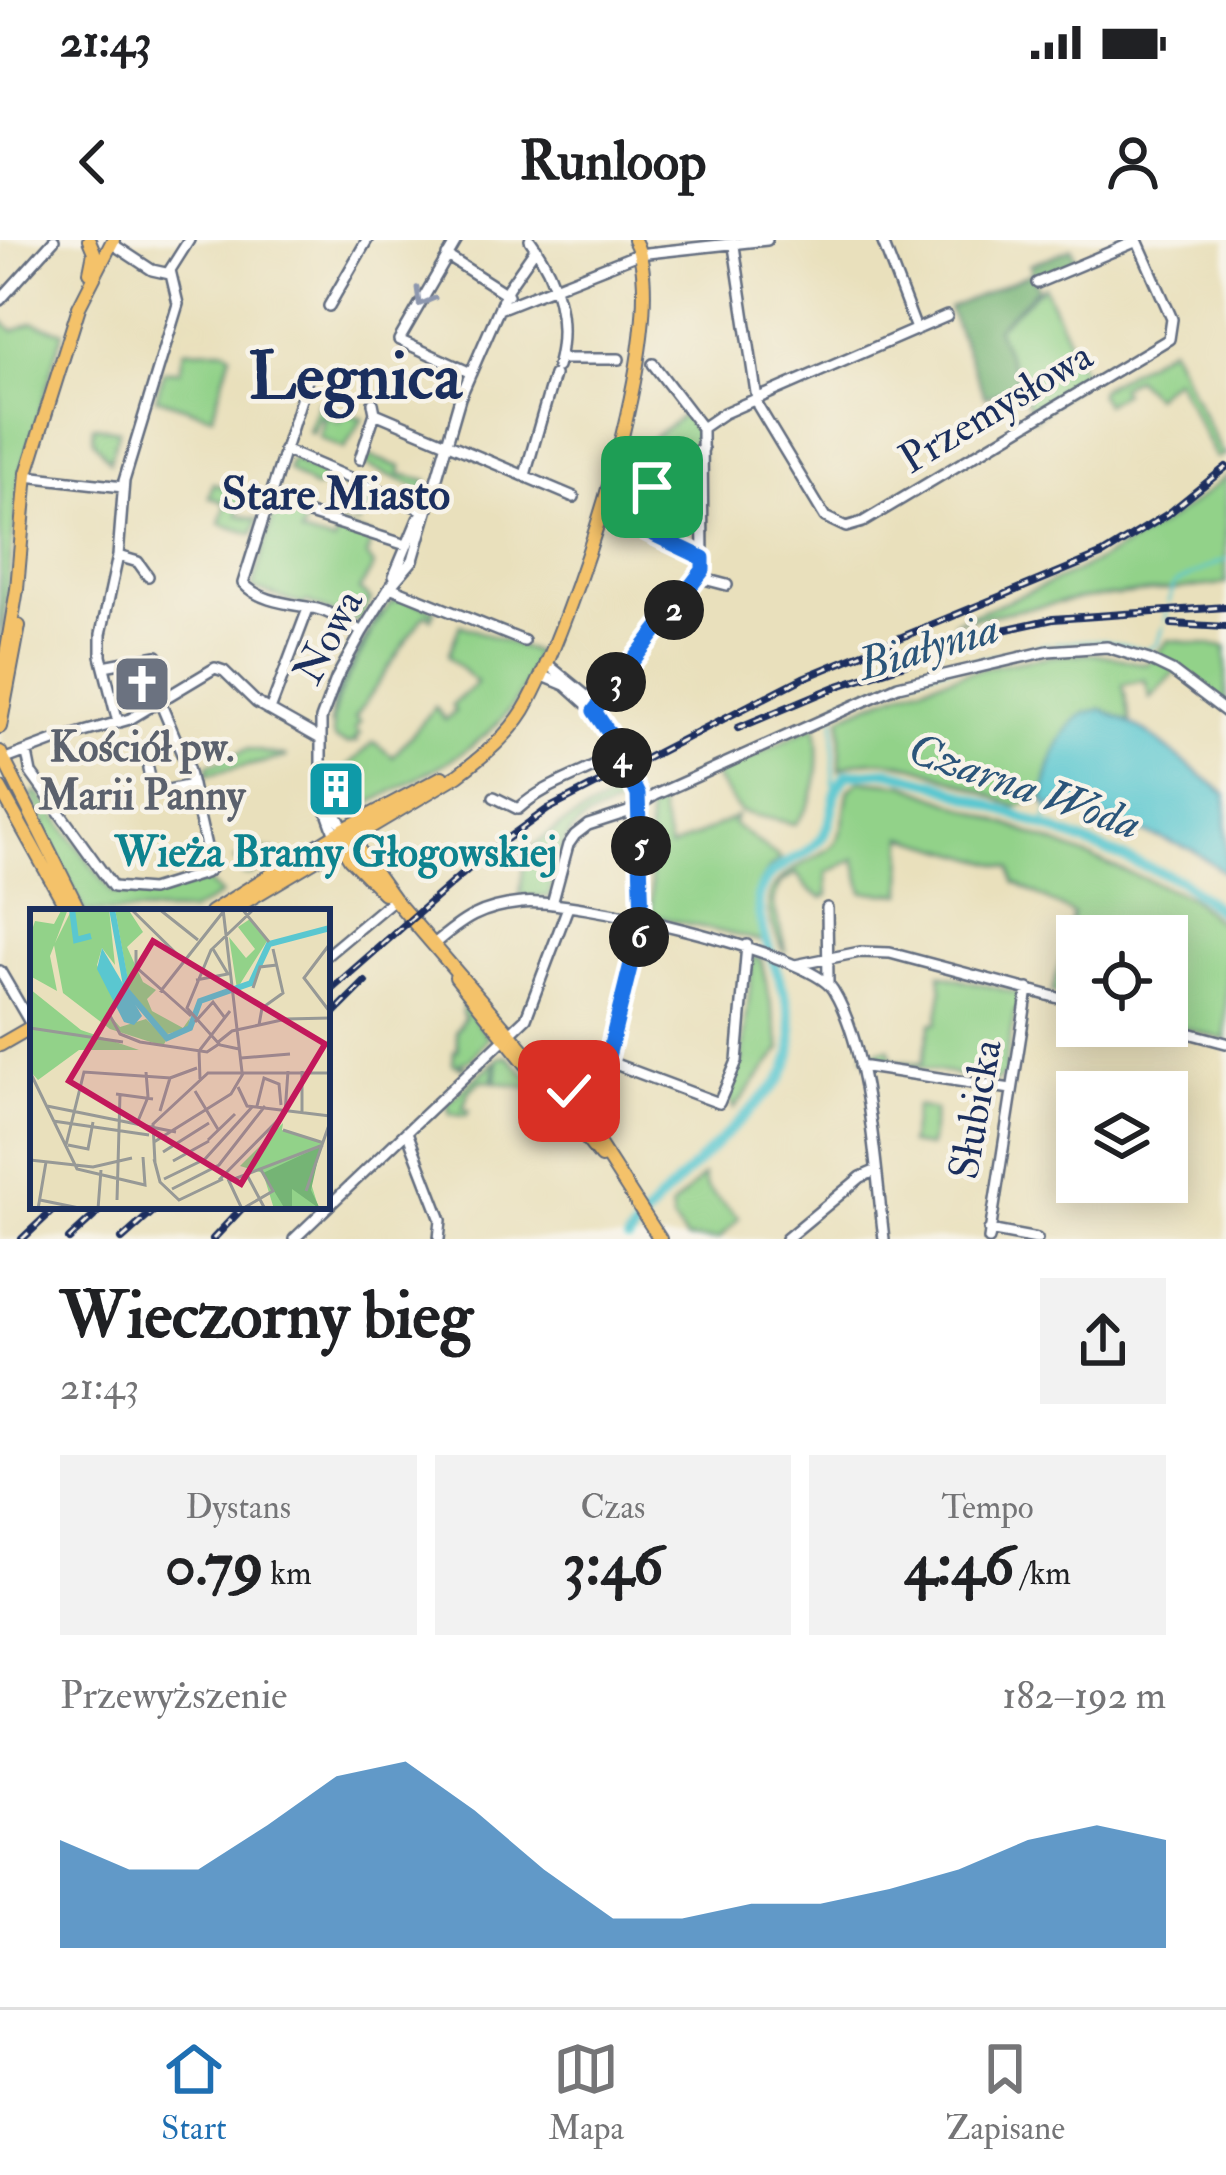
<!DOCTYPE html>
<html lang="pl">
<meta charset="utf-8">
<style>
body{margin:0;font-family:"IM FELL Double Pica",serif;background:#f2f2f2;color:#202124;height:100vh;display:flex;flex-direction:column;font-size:45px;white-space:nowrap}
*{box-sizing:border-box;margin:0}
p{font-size:39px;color:#757577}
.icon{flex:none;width:66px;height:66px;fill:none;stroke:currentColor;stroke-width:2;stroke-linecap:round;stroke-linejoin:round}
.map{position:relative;height:999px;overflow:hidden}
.sheet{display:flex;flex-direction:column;background:#fff;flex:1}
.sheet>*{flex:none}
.controls{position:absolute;left:1056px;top:675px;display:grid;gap:24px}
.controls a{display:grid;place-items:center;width:132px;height:132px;border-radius:0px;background:#fff;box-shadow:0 6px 30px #0003;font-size:60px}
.pin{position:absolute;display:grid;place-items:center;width:102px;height:102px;color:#fff;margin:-51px;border-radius:24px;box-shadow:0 6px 18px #0006}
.km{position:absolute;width:60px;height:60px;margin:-30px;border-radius:50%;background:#222;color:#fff;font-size:33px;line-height:60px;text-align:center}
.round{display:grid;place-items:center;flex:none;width:126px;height:126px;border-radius:0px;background:#f2f2f2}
.head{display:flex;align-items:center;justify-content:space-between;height:204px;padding:0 60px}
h1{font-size:66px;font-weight:700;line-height:90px}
.stats{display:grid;grid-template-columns:repeat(3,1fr);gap:18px;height:204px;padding:12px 60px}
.stats div{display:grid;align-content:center;border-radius:0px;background:#f2f2f2;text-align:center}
.stats b{font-size:60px;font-weight:700}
.stats small{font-size:33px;font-weight:400}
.stats p{font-size:33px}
.chart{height:336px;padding:24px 60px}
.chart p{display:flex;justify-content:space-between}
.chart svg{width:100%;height:216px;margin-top:12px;fill:#1f6fb2;opacity:.7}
.status{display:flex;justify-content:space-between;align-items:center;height:84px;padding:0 60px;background:#fff;direction:ltr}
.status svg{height:33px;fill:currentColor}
header{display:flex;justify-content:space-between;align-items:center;height:156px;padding:0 60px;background:#fff;font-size:54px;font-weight:700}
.tab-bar{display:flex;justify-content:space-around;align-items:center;height:168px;border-top:3px solid #e0e0e0;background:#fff;font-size:33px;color:#757577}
.tab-bar a{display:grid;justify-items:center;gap:6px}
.tab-bar .active{color:#1f6fb2}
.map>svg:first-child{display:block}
.green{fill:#92d289;stroke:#568074;stroke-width:3}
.forest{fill:#75b475;stroke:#48726a;stroke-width:3}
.water{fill:#5ac7d0;stroke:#3a7b97;stroke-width:3}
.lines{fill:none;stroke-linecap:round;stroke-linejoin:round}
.stream{stroke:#5ac7d0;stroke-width:3}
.river{stroke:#5ac7d0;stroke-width:10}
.minor-casing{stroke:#636d7f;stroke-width:14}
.major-casing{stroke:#636d7f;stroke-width:16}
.minor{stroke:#fff;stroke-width:9}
.major{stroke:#f4c26a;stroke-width:12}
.rail-casing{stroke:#1b2f5e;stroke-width:8}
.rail{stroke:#f7f3e8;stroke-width:3;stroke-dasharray:9;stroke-linecap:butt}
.oneway{stroke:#8d97ae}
.route-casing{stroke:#fff;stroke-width:24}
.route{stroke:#1a73e8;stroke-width:15}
.labels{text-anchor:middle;stroke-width:9;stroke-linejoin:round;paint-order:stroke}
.street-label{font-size:42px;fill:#1b2f5e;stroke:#f7f3e8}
.worship-label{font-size:42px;font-weight:bold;fill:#5b616d;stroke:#f7f3e8}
.culture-label{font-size:42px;font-weight:bold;fill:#0d838f;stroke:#f7f3e8}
.neighbourhood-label{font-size:45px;font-weight:bold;fill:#1b2f5e;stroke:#f7f3e8}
.water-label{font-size:45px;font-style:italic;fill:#2b557a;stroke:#f7f3e8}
.town-label{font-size:66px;font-weight:bold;fill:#1b2f5e;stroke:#f7f3e8}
.inset-river{fill:none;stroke:#5ac7d0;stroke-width:6}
.inset-road{fill:none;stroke:#979996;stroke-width:3}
.view{fill:#c2185b;fill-opacity:0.15;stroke:#c2185b;stroke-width:6}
.inset-edge{fill:none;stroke:#1b2f5e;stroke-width:6}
</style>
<div class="status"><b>21:43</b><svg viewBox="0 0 49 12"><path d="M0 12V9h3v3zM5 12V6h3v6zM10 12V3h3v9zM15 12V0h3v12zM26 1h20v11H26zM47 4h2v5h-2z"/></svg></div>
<header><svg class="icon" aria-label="back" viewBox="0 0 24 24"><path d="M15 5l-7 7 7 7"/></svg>Runloop<svg class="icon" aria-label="person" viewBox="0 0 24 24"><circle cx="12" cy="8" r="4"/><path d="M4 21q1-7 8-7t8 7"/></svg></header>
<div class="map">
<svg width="1226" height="999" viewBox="0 0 1226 999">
<rect width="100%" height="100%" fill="#f7f3e8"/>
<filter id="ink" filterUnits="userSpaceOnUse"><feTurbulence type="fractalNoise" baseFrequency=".00833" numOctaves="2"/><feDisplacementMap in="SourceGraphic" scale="24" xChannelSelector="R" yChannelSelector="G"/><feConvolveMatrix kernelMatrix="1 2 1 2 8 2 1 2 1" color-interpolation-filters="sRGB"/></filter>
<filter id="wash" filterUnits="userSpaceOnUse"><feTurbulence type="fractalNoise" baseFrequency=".004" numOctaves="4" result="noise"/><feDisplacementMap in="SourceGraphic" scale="48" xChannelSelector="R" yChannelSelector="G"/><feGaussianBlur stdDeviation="2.7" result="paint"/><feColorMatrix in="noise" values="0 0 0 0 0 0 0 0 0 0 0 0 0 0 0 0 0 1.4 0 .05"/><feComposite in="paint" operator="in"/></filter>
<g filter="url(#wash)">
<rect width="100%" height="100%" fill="#e9e0bc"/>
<!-- green -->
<path class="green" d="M1044 46 1085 137 1034 179 996 88Z
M0 78 14 91 33 82 63 92 19 241 0 414Z
M1170 107 1221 211 1226 215 1216 218 1175 138 1153 156 1134 138 1120 147 1123 152 1105 164 1099 155 1100 149Z
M224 109 231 114 212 176 156 158 164 131H180L184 110Z
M319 162 329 170 327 176 339 182 347 174 363 178 344 209 319 197 325 178 320 176 312 193 308 191Z
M684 174 697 191 696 201 684 212 672 201 660 212 649 201Z
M93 186 119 190 110 221 93 200Z
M366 215 401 227 400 234 427 240 424 250 363 224Z
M291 220H299V224L323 234 322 240 328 242 330 238 348 244 313 248 288 230Z
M1226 236V344L1079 359 953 382C1051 344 1147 307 1226 236Z
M213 243 243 255 238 275 258 279 253 294 220 284 226 263 209 257Z
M353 249 374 267 373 271 362 268 359 284 341 278Z
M276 267 307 278 301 294 334 303 339 286 371 296 367 316 374 326 359 350 371 360 358 382 306 362 303 365 252 348Z
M403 358 435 370 431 378 428 374 423 376 355 478 361 482 355 489 360 494 355 499 357 502 347 504 334 499C325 461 359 424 372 391L335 458 330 486 333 456 381 368 373 389 390 363Z
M460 385 535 412C520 499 431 528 364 567L352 565 345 529 374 502 393 517 435 467 445 480 455 472 452 465 477 443 448 416Z
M1169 400 1226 407V465L1178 429 1150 459 1145 440 1123 445 1131 483 1102 469 1063 499 1044 558 1016 567C970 548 886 501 840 530L841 477C901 447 1024 412 1092 414 1110 414 1128 422 1147 424Z
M816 485C821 519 820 558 795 584L740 572 714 536Z
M248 509 287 517 207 535 209 525Z
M860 540 905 544 1190 657 1226 688V800L1173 785 1178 778 1167 767V696H1077V759L1052 752 1073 674 1014 642 1011 628 904 597 903 654 863 652 855 619 827 633 828 655 822 658 807 648 796 633 780 644 773 662 786 711 783 710C760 661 761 647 810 620 818 615 828 611 834 604 846 589 844 567 849 549Z
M629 548 628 566 622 569 619 565C560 586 565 599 549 657L520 656 525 612 560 586Z
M37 551 112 653H162L205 640 221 655 190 672H85L40 587 46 582 31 555Z
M657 557 670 608 736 577 733 584 781 619C748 643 754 666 764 702L659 677 652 672 648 567Z
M257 608 279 613 251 635 243 634 242 624 235 620Z
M753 717 761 719 781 809 734 869 729 857 742 821Z
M940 734 1020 754V771H1015L1005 825 1011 829 996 842 864 818 863 815 889 808 893 820 922 824 931 783H937L942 752Z
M463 763 488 798 471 819 459 824 466 827 462 828 453 824 454 811 458 810 456 792 465 776 462 774Z
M506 815 543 853H538L533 864 529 848 496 842 498 818Z
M495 821 493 842 482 840 469 851 463 868 469 870 467 875 450 874 447 863Z
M916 866 935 870 929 907 909 904Z
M703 936 706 947 739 978 719 999H686L673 981 671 968Z"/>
<!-- forest -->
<path class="forest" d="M1072 8 1077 19 1035 40 1038 48 996 88 1019 144 985 157 949 68 1032 33 1030 25Z"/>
<!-- water -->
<path class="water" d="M1102 469 1146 492 1226 554V634L1193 610 1063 564 1046 566C1040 542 1060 490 1082 475 1088 471 1096 471 1102 469Z"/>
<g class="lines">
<!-- stream -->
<path class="stream" d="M1169 362 1174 344 1226 319
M1165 380 1167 371
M1055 403 1102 400 1145 410 1157 404 1163 387
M835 469 841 461 927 431 1049 404
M835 478 833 543 836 550
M1044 585 1050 568"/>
<!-- river -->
<path class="river" d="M628 999 658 962 777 844C821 787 758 717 758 657 768 622 802 623 822 597 837 578 828 549 848 534L888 531 934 543 1180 640 1226 676"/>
</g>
</g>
<g filter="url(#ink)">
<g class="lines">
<!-- minor casing -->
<g class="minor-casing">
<path id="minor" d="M457 0 399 100 471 133
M530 0C557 37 570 81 557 127
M882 0 916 89
M111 3 152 30 170 34
M734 6 758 166 825 277 846 287 863 282 1169 99 1172 79 1137 0
M447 16 508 55
M1037 43 1137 1
M0 60 54 0
M329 66 367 0
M499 69 638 14 767 0
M560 119H619
M308 137 243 343C260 363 294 364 317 369 334 373 348 384 362 392
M375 173 574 257
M702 188 724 173 947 76
M284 210 426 271
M360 219 375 173 373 163
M525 235 554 135
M26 236 123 247
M269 261 406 305
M118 316 138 322 148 336
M703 318 632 284C647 253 668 218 703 209
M394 336 418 279 426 271
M700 338 727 345
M390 347 524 401
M546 423 590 459 631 537 640 572 642 682 616 794 604 832 578 856 563 860
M104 426 157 416
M541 435 565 445 594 471
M270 470 308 369
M594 471 703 332 702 188 653 124
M118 482 101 416V394L118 316 124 241 178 64 170 30 189 0
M27 513 31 533 113 647 151 650 205 633 211 628 188 528 160 462
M3 520 59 499 130 479 215 428 224 431 257 463 319 498
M148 528 153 553 192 545
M322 548 344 589
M494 557 518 569C549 541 584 536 619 512
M335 595 321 556V479L336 439 362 392 390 347 413 320 460 158 508 48 536 8
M552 664 568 605 575 595 588 585 628 572 655 555 898 446 1048 411 1107 407 1149 420 1172 431 1226 472
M827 668 828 743
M433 705C463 679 481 667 521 663 567 657 810 712 833 750 870 811 875 927 884 999
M327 715 394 659
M795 725 860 712 890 713 1077 763
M0 731 32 786
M1162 786 1226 803
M607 821 719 863 737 821 747 705
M860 826 1011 849
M566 864 570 853 607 821
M407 892 441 980 439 999
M989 990 1037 999
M294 999 526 778 568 667
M786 999 861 937 875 931
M989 999 1028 749"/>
</g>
<!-- major casing -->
<g class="major-casing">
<path id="major" d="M89 0 94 12 90 32
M0 450 17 349 27 233 79 67 113 0
M0 487 19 386
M0 512 80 672
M0 548 69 672
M344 589 394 659 583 879 660 999
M339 601 350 619 384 653
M211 672 344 589 442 537
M228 672 458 535C483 516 508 496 524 470 569 394 677 75 634 0
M456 737 601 917
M0 805 33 786"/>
</g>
<!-- minor -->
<use href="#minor" class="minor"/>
<!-- major -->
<use href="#major" class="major"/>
<!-- rail casing -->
<g class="rail-casing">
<path id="rail" d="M1172 384 1226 387
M906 411 1053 379 1226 367
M738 488 838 446 929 416
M327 753 483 616 548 569 803 438 1103 314 1168 274 1226 227
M327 780 365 742
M22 999 57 966
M69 999 105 966
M122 999 159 966
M213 999 244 966"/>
</g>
<!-- rail -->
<use href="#rail" class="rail"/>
</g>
<!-- one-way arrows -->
<defs><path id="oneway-chevron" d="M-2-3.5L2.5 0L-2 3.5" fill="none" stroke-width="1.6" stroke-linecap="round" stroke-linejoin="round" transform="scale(3)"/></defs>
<use class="oneway" href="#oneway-chevron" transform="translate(423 58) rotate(120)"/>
</g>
<g class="lines" filter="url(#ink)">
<!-- route casing -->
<g class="route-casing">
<path id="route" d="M569 851 607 821 642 679 638 555 609 493 594 471 703 330V318L632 284 652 247"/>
</g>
<!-- route -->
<use href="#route" class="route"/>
</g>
<!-- icons -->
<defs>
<g id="church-square" transform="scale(3)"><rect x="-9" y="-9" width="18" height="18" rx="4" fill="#6b7280" stroke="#f7f3e8"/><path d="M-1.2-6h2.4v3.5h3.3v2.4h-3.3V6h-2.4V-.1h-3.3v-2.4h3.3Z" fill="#fff"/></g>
<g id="building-square" transform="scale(3)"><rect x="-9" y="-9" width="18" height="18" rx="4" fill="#0f9aa8" stroke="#f7f3e8"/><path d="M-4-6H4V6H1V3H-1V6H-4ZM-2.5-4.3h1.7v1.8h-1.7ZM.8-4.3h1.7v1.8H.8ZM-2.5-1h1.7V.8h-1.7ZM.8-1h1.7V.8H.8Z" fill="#fff"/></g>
</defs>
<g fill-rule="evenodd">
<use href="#church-square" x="142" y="444"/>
<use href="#building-square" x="336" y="549"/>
</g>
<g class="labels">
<!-- street labels -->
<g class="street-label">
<text transform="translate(995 166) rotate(-31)" y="15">Przemysłowa</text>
<text transform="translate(327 396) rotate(-62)" y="15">Nowa</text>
<text transform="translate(974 869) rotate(-80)" y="15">Słubicka</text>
</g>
<!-- worship labels -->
<g class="worship-label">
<text x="142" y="521">Kościół pw.<tspan x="142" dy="48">Marii Panny</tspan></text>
</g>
<!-- culture labels -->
<g class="culture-label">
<text x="336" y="626">Wieża Bramy Głogowskiej</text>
</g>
<!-- neighbourhood labels -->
<g class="neighbourhood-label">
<text x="336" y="269">Stare Miasto</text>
</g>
<!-- water labels -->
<g class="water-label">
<text transform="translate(928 405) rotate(-16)" y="16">Białynia</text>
<text transform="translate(1025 545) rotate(19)" y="16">Czarna Woda</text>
</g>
<!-- town labels -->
<g class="town-label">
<text x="355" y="158">Legnica</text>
</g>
</g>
<!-- overview -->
<g transform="translate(30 669)">
<rect width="300" height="300" fill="#e9e0bc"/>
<path d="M32 0H38L20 47 27 82 0 67V27L5 12 24 15ZM42 0H79L85 56 72 39 67 56 86 95 77 103 90 118 116 110 137 130 133 137 80 120 33 84 24 36ZM85 0H98L113 23 97 38 113 73 126 81 117 90 122 102 153 119 160 109 158 119 134 126 100 84ZM220 10 237 32 207 80 199 28 216 49 225 40 208 18ZM0 80 51 121 109 141H49L8 171 0 162ZM253 214 252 221 293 234 280 271 289 300H244L233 264 210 257Z" fill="#92d289"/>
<path d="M291 237 281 281 290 300 262 280V300H255L233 264Z" fill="#75b475"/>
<path d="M72 39 112 107 104 116 94 113 67 60Z" fill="#5ac7d0"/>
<path class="inset-river" d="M42 0 46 31 61 27M82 0 97 82 137 129 160 119 170 92 221 74 239 35 300 19"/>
<path class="inset-road" d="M101 0 155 53M129 0 168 31M193 0 212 163M212 0 239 33M299 36 274 69 300 103M106 41V58L161 107M166 71 198 65 183 40M223 79 230 58 247 56M130 83 193 3M78 103 90 125 110 133 177 143 189 135M165 113 183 93 195 109M229 116 232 99 253 84 243 40M0 119 93 133M187 134 202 122 256 110 300 109M209 140 190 136 157 99 181 41 224 0M211 149 260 145M0 163 47 260 115 276 113 248M170 170 169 142 200 102M208 178 217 197 300 207M165 182 189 222M86 185 123 190M17 197 146 223M227 197 234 169 249 175 251 196M130 202 140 169 167 159M272 205V162M23 212 119 226M108 212 118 188 116 163M253 221 294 234M178 231 205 205M124 233 201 185 214 163M36 236 54 163 141 169M38 236 58 240 63 213M133 243 179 214M124 250 130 273 149 291 193 270M0 251 63 258 102 249M143 252 179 232M125 254 123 215 178 164H300M217 266 235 300M134 270 175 250 223 197M198 270 212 300 243 282 230 259M189 271 255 204 258 162M199 272 293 236M142 280 189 256 235 197M276 282 300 213M10 291 54 300M87 291 90 185M8 300 16 253M68 300 71 261"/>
<path class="view" d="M123 32 295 135 211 275 39 172Z"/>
<rect width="300" height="300" class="inset-edge"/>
</g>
</svg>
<div class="controls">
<a><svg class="icon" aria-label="locate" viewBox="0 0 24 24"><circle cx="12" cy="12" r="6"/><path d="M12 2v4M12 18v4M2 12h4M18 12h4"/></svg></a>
<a><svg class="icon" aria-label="layers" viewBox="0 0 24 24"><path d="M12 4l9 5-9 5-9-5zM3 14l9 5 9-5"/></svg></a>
</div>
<div class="pin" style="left:652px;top:247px;background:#1e9e55"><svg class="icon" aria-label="arrive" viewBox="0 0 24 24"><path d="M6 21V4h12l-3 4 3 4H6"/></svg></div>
<div class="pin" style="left:569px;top:851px;background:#d93025"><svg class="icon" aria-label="check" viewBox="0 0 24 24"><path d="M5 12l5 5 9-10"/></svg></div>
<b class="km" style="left:674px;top:370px">2</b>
<b class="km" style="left:616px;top:442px">3</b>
<b class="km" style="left:622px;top:518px">4</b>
<b class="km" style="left:641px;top:606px">5</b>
<b class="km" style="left:639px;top:697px">6</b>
</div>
<section class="sheet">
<div class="head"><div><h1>Wieczorny bieg</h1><p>21:43</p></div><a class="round"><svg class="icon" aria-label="share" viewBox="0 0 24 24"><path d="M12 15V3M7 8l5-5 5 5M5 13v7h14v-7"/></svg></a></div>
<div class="stats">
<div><p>Dystans</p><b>0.79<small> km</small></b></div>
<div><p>Czas</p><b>3:46</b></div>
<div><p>Tempo</p><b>4:46<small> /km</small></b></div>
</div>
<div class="chart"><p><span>Przewyższenie</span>182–192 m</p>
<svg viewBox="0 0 160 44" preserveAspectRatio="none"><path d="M0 44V22L10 28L20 28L30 19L40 9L50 6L60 16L70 28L80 38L90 38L100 35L110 35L120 32L130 28L140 22L150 19L160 22V44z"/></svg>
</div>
</section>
<nav class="tab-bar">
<a class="active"><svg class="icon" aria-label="home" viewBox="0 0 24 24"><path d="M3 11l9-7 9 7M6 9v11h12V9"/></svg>Start</a>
<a><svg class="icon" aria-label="map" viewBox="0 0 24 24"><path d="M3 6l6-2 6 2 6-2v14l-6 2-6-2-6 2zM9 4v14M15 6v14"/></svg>Mapa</a>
<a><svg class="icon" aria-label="saved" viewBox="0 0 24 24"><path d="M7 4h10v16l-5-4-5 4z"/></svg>Zapisane</a>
</nav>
